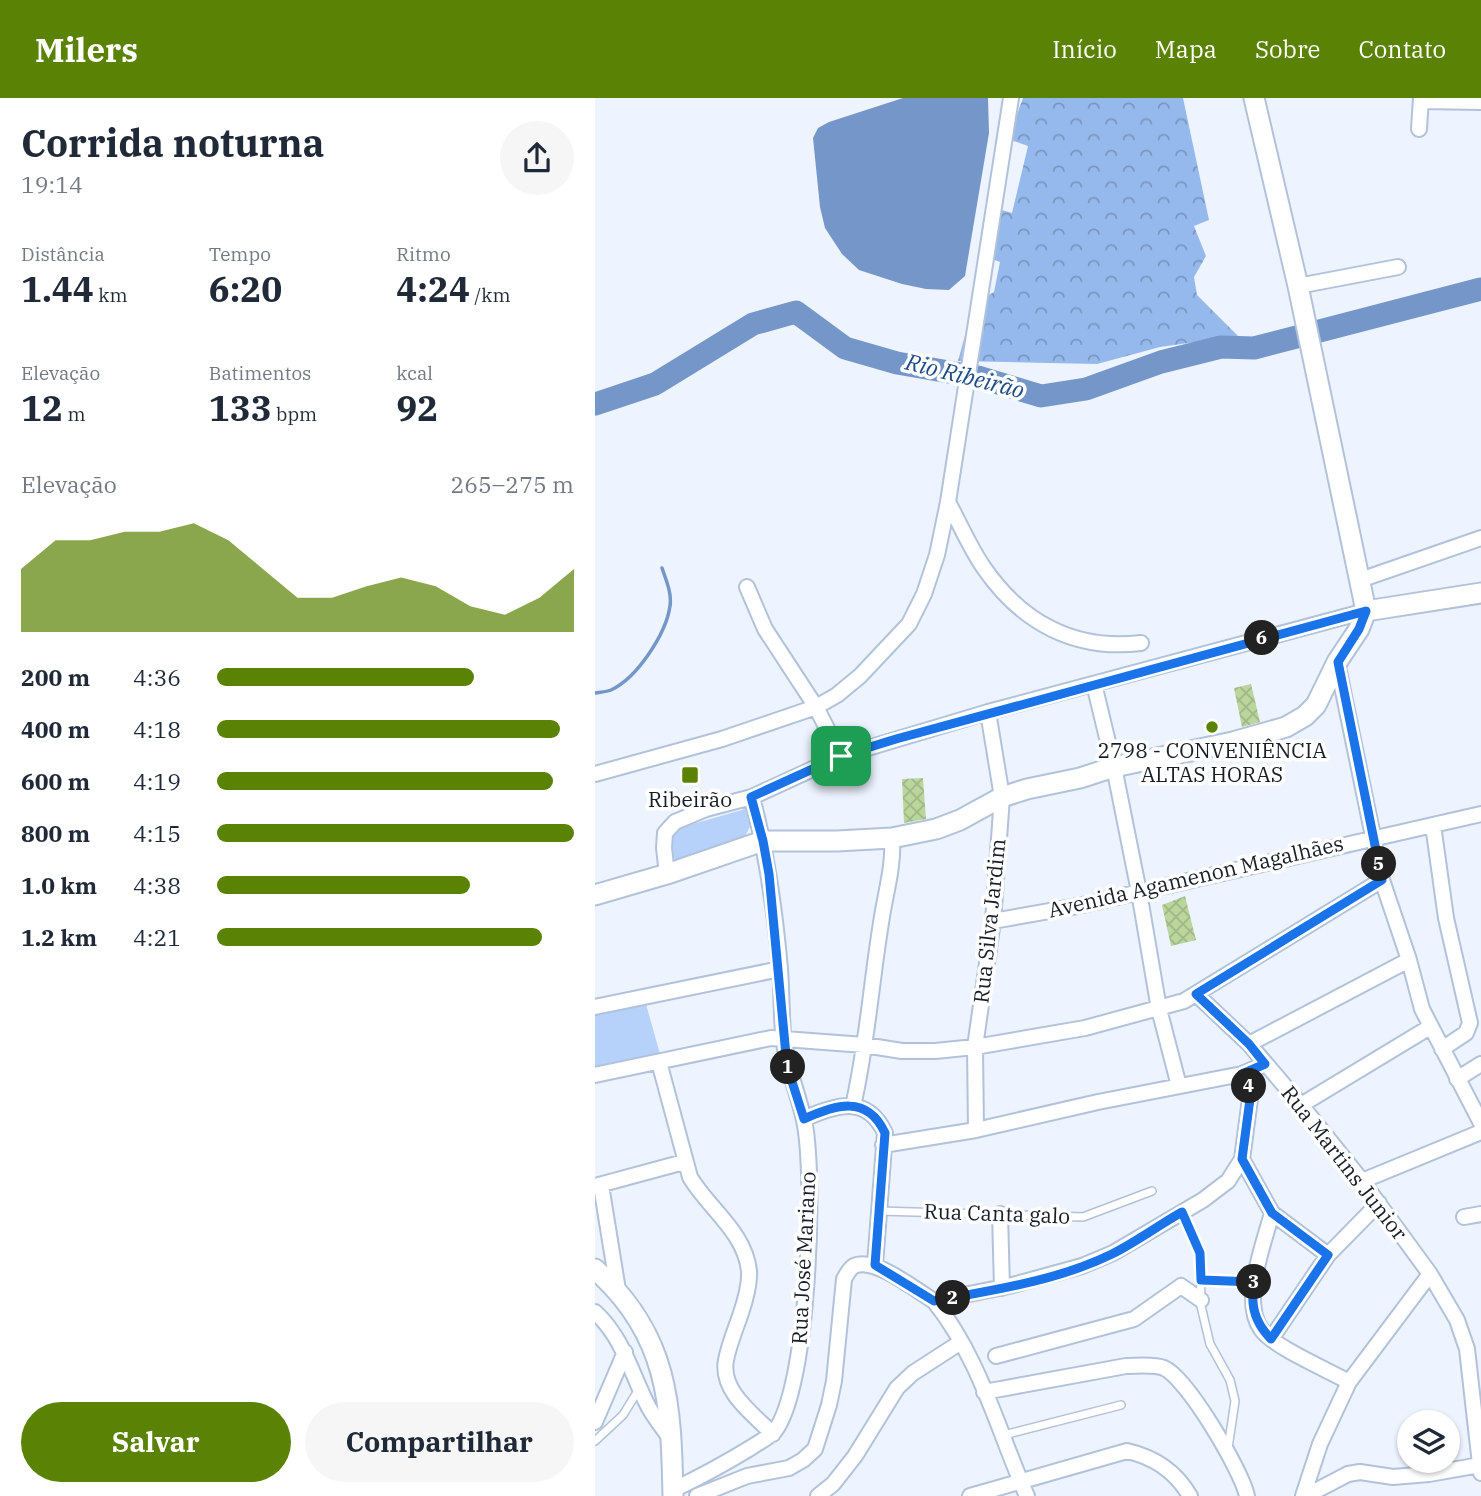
<!DOCTYPE html>
<html lang="pt">
<meta charset="utf-8">
<style>
body{margin:0;font-family:"IBM Plex Serif",serif;background:#f6f6f7;color:#1f2937;height:100vh;display:flex;flex-direction:column;font-size:26px;white-space:nowrap}
*{box-sizing:border-box;margin:0}
p{font-size:23px;color:#747a83}
.icon{flex:none;width:38px;height:38px;fill:none;stroke:currentColor;stroke-width:2;stroke-linecap:round;stroke-linejoin:round}
.map{position:relative;flex:1;overflow:hidden}
.side{display:flex;flex-direction:column;background:#fff;width:595px}
.side>*{flex:none}
.controls{position:absolute;left:802px;top:1312px;display:grid;gap:14px}
.controls a{display:grid;place-items:center;width:63px;height:63px;border-radius:50%;background:#fff;box-shadow:0 2px 5px #0004;font-size:35px}
.pin{position:absolute;display:grid;place-items:center;width:60px;height:60px;color:#fff;margin:-30px;border-radius:14px;box-shadow:0 4px 10px #0006}
.km{position:absolute;width:35px;height:35px;margin:-18px;border-radius:50%;background:#222;color:#fff;font-size:19px;line-height:35px;text-align:center}
.round{display:grid;place-items:center;flex:none;width:74px;height:74px;border-radius:37px;background:#f6f6f7}
.overview{display:flex;align-items:center;justify-content:space-between;height:119px;padding:0 21px}
h1{font-size:38px;font-weight:700;line-height:52px}
.figures{display:grid;grid-template-columns:repeat(3,1fr);gap:10px;height:119px;padding:7px 21px}
.figures div{display:grid;align-content:center}
.figures b{font-size:35px;font-weight:700}
.figures small{font-size:19px;font-weight:400}
.figures p{font-size:19px}
.chart{height:196px;padding:14px 21px}
.chart p{display:flex;justify-content:space-between}
.chart svg{width:100%;height:126px;margin-top:7px;fill:#5a8204;opacity:.7}
.primary-button{display:flex;gap:14px;margin-top:auto;padding:14px 21px}
.primary-button a{flex:1;height:80px;border-radius:42px;background:#5a8204;color:#fff;font-size:28px;font-weight:700;line-height:80px;text-align:center}
.primary-button a+a{background:#f6f6f7;color:#1f2937}
ul{padding:0 21px;list-style:none;font-size:23px}
li{display:grid;grid-template-columns:112px 84px 1fr;align-items:center;height:52px}
li i{height:18px;border-radius:9px;background:#5a8204}
header{display:flex;align-items:center;gap:42px;box-sizing:border-box;height:98px;padding:0 35px;background:#5a8204;color:#fff}
header strong{font-size:33px}
nav{display:flex;gap:38px;margin-inline-start:auto;font-size:24px}
main{display:flex;flex:1;min-height:0}
.map>svg:first-child{display:block}
.forest{fill:url(#forest-crowns)}
.green{fill:#b6d2fa}
.water{fill:#7496c8}
.lines{fill:none;stroke-linecap:round;stroke-linejoin:round}
.stream{stroke:#7496c8;stroke-width:3.5}
.river{stroke:#7496c8;stroke-width:23}
.building{fill:url(#building-cross-hatch)}
.lane-casing{stroke:#b1c2da;stroke-width:10}
.street-casing{stroke:#b1c2da;stroke-width:18}
.secondary-casing{stroke:#b1c2da;stroke-width:23}
.lane{stroke:#fff;stroke-width:7}
.street{stroke:#fff;stroke-width:14}
.secondary{stroke:#fff;stroke-width:19}
.route-casing{stroke:#fff;stroke-width:14}
.route{stroke:#1a73e8;stroke-width:9}
.poi-dot{fill:#5a8204;stroke:#fff;stroke-width:2.5}
.labels{text-anchor:middle;stroke-width:7;stroke-linejoin:round;paint-order:stroke}
.poi-label{font-size:21px;fill:#181e27;stroke:#fff}
.street-label{font-size:21px;fill:#181e27;stroke:#fff}
.water-label{font-size:23px;font-style:italic;fill:#1e4b88;stroke:#fff}
</style>
<header>
<strong>Milers</strong>
<nav><a>Início</a><a>Mapa</a><a>Sobre</a><a>Contato</a></nav>
</header>
<main>
<section class="side">
<div class="overview"><div><h1>Corrida noturna</h1><p>19:14</p></div><a class="round"><svg class="icon" aria-label="share" viewBox="0 0 24 24"><path d="M12 15V3M7 8l5-5 5 5M5 13v7h14v-7"/></svg></a></div>
<div class="figures">
<div><p>Distância</p><b>1.44<small> km</small></b></div>
<div><p>Tempo</p><b>6:20</b></div>
<div><p>Ritmo</p><b>4:24<small> /km</small></b></div>
</div>
<div class="figures">
<div><p>Elevação</p><b>12<small> m</small></b></div>
<div><p>Batimentos</p><b>133<small> bpm</small></b></div>
<div><p>kcal</p><b>92</b></div>
</div>
<div class="chart"><p><span>Elevação</span>265–275 m</p>
<svg viewBox="0 0 160 44" preserveAspectRatio="none"><path d="M0 44V22L10 12L20 12L30 9L40 9L50 6L60 12L70 22L80 32L90 32L100 28L110 25L120 28L130 35L140 38L150 32L160 22V44z"/></svg>
</div>
<ul>
<li><b>200 m</b>4:36<i style="width:72%"></i></li>
<li><b>400 m</b>4:18<i style="width:96%"></i></li>
<li><b>600 m</b>4:19<i style="width:94%"></i></li>
<li><b>800 m</b>4:15<i style="width:100%"></i></li>
<li><b>1.0 km</b>4:38<i style="width:71%"></i></li>
<li><b>1.2 km</b>4:21<i style="width:91%"></i></li>
</ul>
<div class="primary-button"><a>Salvar</a><a>Compartilhar</a></div>
</section>
<div class="map">
<svg width="886" height="1398" viewBox="0 0 886 1398">
<defs>
<pattern id="forest-crowns" width="20" height="18" patternUnits="userSpaceOnUse" patternTransform="scale(1.75)"><rect width="20" height="18" fill="#95b9ec"/><path d="M2 6a3 3 0 1 1 6 0M12 15a3 3 0 1 1 6 0" fill="none" stroke="#7996bf"/></pattern>
<pattern id="building-cross-hatch" width="8" height="8" patternUnits="userSpaceOnUse" patternTransform="scale(1.75)"><rect width="8" height="8" fill="#bbd69c"/><path d="M0 0l8 8M0 8l8-8" fill="none" stroke="#a0b786"/></pattern>
</defs>
<rect width="100%" height="100%" fill="#edf4ff"/>
<!-- forest -->
<path class="forest" d="M428 0H588L614 122 599 128 611 158 599 179 602 197 643 238 565 249 502 266 363 263 379 205 399 194 405 164 386 157 393 108 417 115 433 48 413 41Z"/>
<!-- green -->
<path class="green" d="M154 710 156 727 148 742 81 762 76 755 75 738 80 731Z
M51 906 65 956 0 969V916Z"/>
<!-- water -->
<path class="water" d="M308 0H393L394 35 370 178 354 192 331 191 307 186 264 172 247 156 230 130 225 109 218 40 223 30 234 24Z"/>
<g class="lines">
<!-- stream -->
<path class="stream" d="M0 595C5 594 11 594 16 592 42 580 71 536 75 508 77 495 71 482 67 470"/>
<!-- river -->
<path class="river" d="M0 306 60 286 158 226 201 214 250 250 302 265 383 279 446 298 491 291 566 264 626 249 659 250 886 191"/>
</g>
<!-- building -->
<path class="building" d="M656 586 665 624 647 629 639 590Z
M328 680 331 721 309 725 307 681Z
M590 798 601 842 576 848 567 807Z"/>
<g class="lines">
<!-- lane casing -->
<g class="lane-casing">
<path id="lane" d="M284 1113 488 1119 557 1093
M587 1114 605 1155 606 1208 615 1246 635 1282 640 1303 633 1350
M606 1182 659 1184
M409 1337 526 1307
M0 1343 28 1317 44 1291"/>
</g>
<!-- street casing -->
<g class="street-casing">
<path id="street" d="M826 3 886 4
M824 31 826 0
M703 188 803 169
M353 404C365 426 375 450 389 470 427 525 480 553 546 545
M765 482 886 440
M152 489 170 531 221 609 246 658
M742 564 787 782 814 862 827 911 886 1025
M499 586 519 669 544 794 564 911 584 988
M0 676 127 641 221 609 242 597 265 578 314 526 329 496 342 457 353 404 416 0
M838 727 851 820 875 925 871 935 847 951
M72 776 69 750 70 735 80 724 111 711 157 699 246 658 393 614 771 513
M398 823 483 808 886 716
M601 896 654 946 706 1007 767 1083 835 1176 862 1222 872 1251 886 1375
M0 909 185 871
M654 946 814 862
M64 964 95 1079C113 1110 150 1134 154 1173 155 1187 150 1203 146 1215 141 1230 134 1246 131 1262 125 1293 158 1316 178 1336
M0 977 176 940 269 947 307 953H340L380 949 490 930 589 903 787 782
M862 981 886 966
M706 1007 835 929
M258 1008C272 948 276 886 286 825 290 796 299 769 297 740
M209 1021C240 1007 272 996 290 1035L280 1167
M381 1032 380 949 398 823 407 699 393 614
M288 1047 381 1032 503 1004 647 976 670 966
M647 1061 677 1115 733 1157
M767 1083 886 1034
M6 1087 23 1192
M0 1088 89 1064
M677 1115C669 1145 646 1203 666 1231 678 1249 733 1272 754 1284
M405 1116 407 1190
M869 1119 886 1116
M339 1203C385 1260 403 1333 432 1398
M0 1214C27 1239 35 1271 51 1304 57 1317 67 1329 75 1340
M676 1241 733 1157 784 1105
M401 1258 539 1221 586 1188 606 1202
M389 1294 531 1268C543 1268 558 1266 569 1270 592 1280 647 1373 652 1398
M0 1324 30 1254
M78 1392C105 1379 131 1365 157 1349 164 1344 173 1340 179 1334 214 1292 221 1078 209 1022 203 996 193 972 189 945 186 921 187 896 185 871 180 813 172 756 157 699
M102 1398 152 1378 194 1370 208 1362 220 1351 234 1307 239 1283 249 1181C252 1176 254 1171 259 1168 279 1158 322 1193 339 1203L414 1188 487 1168 518 1155 608 1102 633 1083 647 1061 655 1001 654 988 647 976
M223 1398 238 1386 260 1358 302 1290 318 1275 366 1244
M375 1398 532 1353C559 1359 581 1374 595 1398
M708 1398 725 1346 754 1284 835 1176
M711 1398 753 1376 765 1374 798 1379 834 1376 885 1367"/>
</g>
<!-- secondary casing -->
<g class="secondary-casing">
<path id="secondary" d="M659 0 703 188 771 513
M771 513 886 495
M0 797 72 776 168 743H242L297 740 341 731 365 722 407 699 432 691 485 680 519 669 638 644 691 629 710 618 721 607 742 564 764 531 771 513
M0 1171C74 1238 76 1305 78 1398"/>
</g>
<!-- lane -->
<use href="#lane" class="lane"/>
<!-- street -->
<use href="#street" class="street"/>
<!-- secondary -->
<use href="#secondary" class="secondary"/>
</g>
<g class="lines">
<!-- route casing -->
<g class="route-casing">
<path id="route" d="M771 513 764 531 743 564 787 782 601 896 654 946 670 966 647 976 654 988 655 1001 647 1061 677 1115 733 1157 676 1241C660 1225 654 1207 660 1184L606 1182 605 1155 587 1114C564 1127 541 1144 517 1156 462 1183 398 1192 339 1203L280 1167 290 1035C272 996 240 1007 209 1021L192 968 174 776 168 743 156 699 246 658 301 641Z"/>
</g>
<!-- route -->
<use href="#route" class="route"/>
</g>
<!-- markers -->
<g class="poi-dot">
<circle cx="617" cy="629" r="7"/>
<rect x="86" y="668" width="18" height="18" rx="3.5"/>
</g>
<g class="labels">
<!-- poi labels -->
<g class="poi-label">
<text x="617" y="660">2798 - CONVENIÊNCIA<tspan x="617" dy="24">ALTAS HORAS</tspan></text>
<text x="95" y="709">Ribeirão</text>
</g>
<!-- street labels -->
<g class="street-label">
<text transform="translate(601 779) rotate(-13)" y="7">Avenida Agamenon Magalhães</text>
<text transform="translate(395 823) rotate(-84)" y="7">Rua Silva Jardim</text>
<text transform="translate(749 1065) rotate(52)" y="7">Rua Martins Junior</text>
<text transform="translate(402 1116) rotate(2)" y="7">Rua Canta galo</text>
<text transform="translate(209 1160) rotate(-87)" y="7">Rua José Mariano</text>
</g>
<!-- water labels -->
<g class="water-label">
<text transform="translate(370 278) rotate(14)" y="8">Rio Ribeirão</text>
</g>
</g>
</svg>
<div class="controls">
<a><svg class="icon" aria-label="layers" viewBox="0 0 24 24"><path d="M12 4l9 5-9 5-9-5zM3 14l9 5 9-5"/></svg></a>
</div>
<div class="pin" style="left:246px;top:658px;background:#1e9e55"><svg class="icon" aria-label="arrive" viewBox="0 0 24 24"><path d="M6 21V4h12l-3 4 3 4H6"/></svg></div>
<b class="km" style="left:193px;top:969px">1</b>
<b class="km" style="left:358px;top:1200px">2</b>
<b class="km" style="left:659px;top:1184px">3</b>
<b class="km" style="left:654px;top:988px">4</b>
<b class="km" style="left:784px;top:766px">5</b>
<b class="km" style="left:667px;top:540px">6</b>
</div>
</main>
